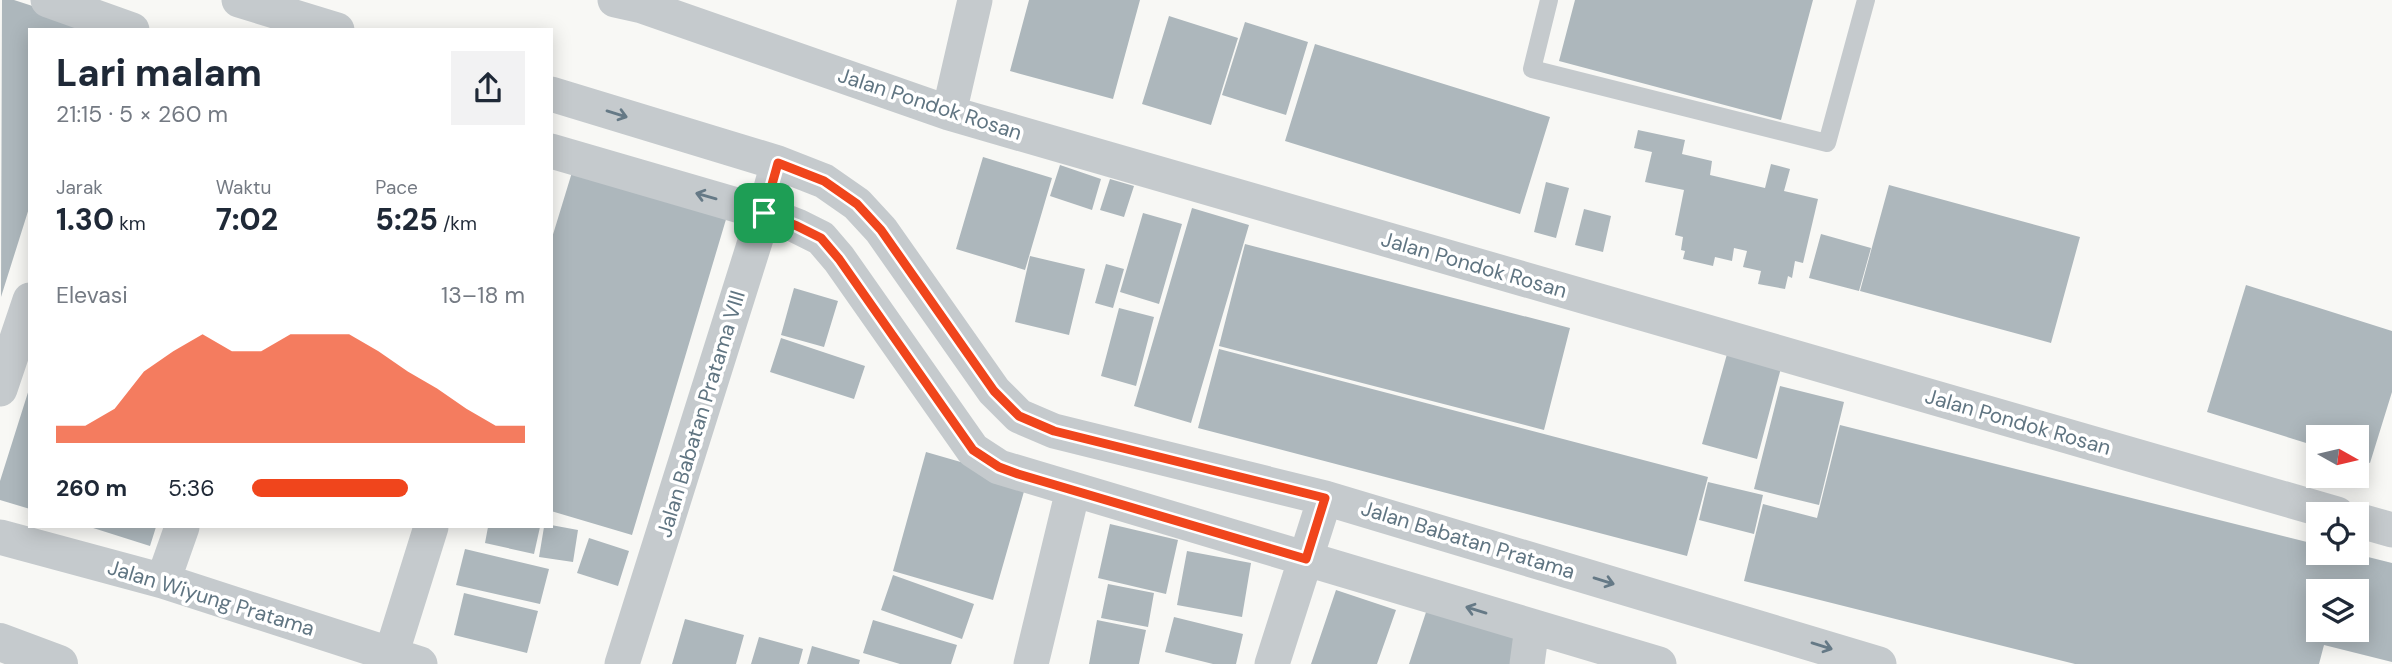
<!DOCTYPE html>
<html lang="id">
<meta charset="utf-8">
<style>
body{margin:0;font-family:"DM Sans",sans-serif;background:#f2f2f3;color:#1f2937;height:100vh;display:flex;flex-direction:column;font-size:26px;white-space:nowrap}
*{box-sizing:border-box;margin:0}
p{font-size:23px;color:#747a83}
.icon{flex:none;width:38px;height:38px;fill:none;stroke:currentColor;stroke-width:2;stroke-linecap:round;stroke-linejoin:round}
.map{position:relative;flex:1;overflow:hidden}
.sheet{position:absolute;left:28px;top:28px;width:525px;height:500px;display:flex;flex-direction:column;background:#fff;border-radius:0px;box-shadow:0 4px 18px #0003}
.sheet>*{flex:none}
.needle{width:46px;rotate:98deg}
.buttons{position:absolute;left:2306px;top:425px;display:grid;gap:14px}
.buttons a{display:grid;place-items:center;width:63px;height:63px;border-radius:0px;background:#fff;box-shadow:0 4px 18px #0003;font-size:35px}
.pin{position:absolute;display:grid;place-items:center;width:60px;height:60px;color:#fff;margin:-30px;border-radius:14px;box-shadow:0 4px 10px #0006}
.round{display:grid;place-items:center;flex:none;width:74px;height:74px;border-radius:0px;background:#f2f2f3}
.summary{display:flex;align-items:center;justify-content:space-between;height:119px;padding:0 28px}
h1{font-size:38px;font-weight:800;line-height:52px}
.figures{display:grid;grid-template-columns:repeat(3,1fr);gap:10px;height:119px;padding:7px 28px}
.figures div{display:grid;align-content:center}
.figures b{font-size:30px;font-weight:800}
.figures small{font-size:19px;font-weight:400}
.figures p{font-size:19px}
.chart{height:196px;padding:14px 28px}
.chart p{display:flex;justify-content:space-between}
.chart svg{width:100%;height:126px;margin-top:7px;fill:#f0451c;opacity:.7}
ul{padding:0 28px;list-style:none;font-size:23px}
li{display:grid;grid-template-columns:112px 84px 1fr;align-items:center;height:52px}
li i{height:18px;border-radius:9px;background:#f0451c}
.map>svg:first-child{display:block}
.building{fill:#adb7bc;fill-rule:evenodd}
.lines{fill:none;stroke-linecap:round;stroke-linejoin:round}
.service{stroke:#c5cacd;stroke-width:18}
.minor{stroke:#c5cacd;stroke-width:35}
.tertiary{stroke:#c5cacd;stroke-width:38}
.oneway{stroke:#657986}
.route-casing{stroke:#fff;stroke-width:14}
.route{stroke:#f0451c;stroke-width:9}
.labels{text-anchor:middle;stroke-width:7;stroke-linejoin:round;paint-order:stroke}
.street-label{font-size:21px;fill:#607582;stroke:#fff}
</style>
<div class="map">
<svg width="2392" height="664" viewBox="0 0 2392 664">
<rect width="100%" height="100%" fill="#f8f8f5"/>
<!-- building -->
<path class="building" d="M2 0H14L88 24 86 30H30V205L1 297Z
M1029 0H1140L1113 99 1010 71Z
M1575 0H1813L1781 120 1559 61Z
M1169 16 1238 38 1211 125 1142 104Z
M1245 22 1308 42 1286 115 1222 95Z
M1315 44 1550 117 1520 214 1285 141Z
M1638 130 1685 140 1682 154 1712 161 1710 175 1765 188 1771 164 1790 169 1784 191 1818 199 1803 263 1795 261 1792 278 1788 276 1785 289 1758 284 1761 271 1743 267 1747 251 1734 248 1732 261 1715 257 1713 266 1683 259 1685 251 1681 250 1683 237 1675 235 1684 190 1645 182 1652 152 1634 148Z
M983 157 1052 178 1025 270 956 249Z
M1060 165 1101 179 1092 210 1050 196Z
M573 169 727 216 632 535 551 511V241Z
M1110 179 1134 186 1124 217 1100 210Z
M1546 182 1569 188 1556 238 1534 232Z
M1889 185 2080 237 2051 343 1860 291Z
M1192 208 1249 225 1191 423 1134 406Z
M1584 209 1611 216 1603 252 1575 245Z
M1143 213 1182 224 1159 304 1120 292Z
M1821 234 1871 248 1859 291 1809 278Z
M1245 244 1570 328 1544 430 1219 346Z
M1030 256 1085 269 1069 335 1015 322Z
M1106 264 1124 269 1113 308 1095 303Z
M2246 285 2392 331V392L2370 463 2357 459V438H2319V447L2207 412Z
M794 288 838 301 824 347 781 335Z
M1119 308 1154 317 1136 386 1101 376Z
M781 338 865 366 854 399 770 372Z
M1219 349 1708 477 1687 556 1198 428Z
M1727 354 1781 368 1757 459 1702 444Z
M30 386V509L0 500V481Z
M1780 386 1844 402 1819 505 1754 489Z
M1840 425 2319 545V553H2352L2392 563V662L2324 645 2319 664H2075L1744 581 1763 504 1817 518ZM2319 592H2357V630H2319Z
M926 452 1027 481 993 600 893 571Z
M1708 482 1763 495 1754 534 1699 520Z
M1110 524 1178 540 1166 594 1098 578Z
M551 525 578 530 573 562 539 557 544 527Z
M90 527H156L150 546Z
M488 527H540L534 554 485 543Z
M589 538 629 551 618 586 577 573Z
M465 549 549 569 540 604 456 585Z
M1187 551 1251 563 1242 617 1177 605Z
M893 575 974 604 962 639 881 610Z
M1108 584 1154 593 1148 627 1101 618Z
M1336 590 1396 610 1377 664H1311Z
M464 593 538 611 527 653 454 635Z
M1430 600 1529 632 1519 664H1409Z
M1174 617 1243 634 1236 664H1213L1165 652Z
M685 619 744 635 736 664H672Z
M873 620 957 645 951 664H900L863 653Z
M1097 620 1146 630 1139 664H1089Z
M759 637 803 649 799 664H751Z
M812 646 860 660 859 664H807Z"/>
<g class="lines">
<!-- service -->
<path class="service" d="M1549 0 1532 69 1827 143 1866 0"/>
<!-- minor -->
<path class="minor" d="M48 0 132 30
M239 0 337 30
M615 0 642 6 949 113 2337 514
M551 94 778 163 824 181 857 204 881 230 994 391 1019 416 1054 431 1325 498 1879 664
M949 113 975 0
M551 151 764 213 797 226 821 238 839 259 973 450 999 467 1659 664
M0 389 30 300
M2357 520 2392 530
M0 537 163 581 420 664
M163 581 182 527
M391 655 431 527
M622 664 764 213 778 163
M1031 664 1073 490
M1272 664 1325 498
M1527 664 1532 627"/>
<!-- tertiary -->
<path class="tertiary" d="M0 642 59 664"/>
</g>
<!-- one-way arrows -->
<defs><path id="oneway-shaft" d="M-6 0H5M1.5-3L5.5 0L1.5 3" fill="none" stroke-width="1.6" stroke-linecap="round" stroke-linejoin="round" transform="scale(1.75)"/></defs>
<g class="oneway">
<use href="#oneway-shaft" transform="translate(617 114) rotate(17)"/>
<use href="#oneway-shaft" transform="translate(706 196) rotate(-164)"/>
<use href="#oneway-shaft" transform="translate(1604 581) rotate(17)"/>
<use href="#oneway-shaft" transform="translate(1476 610) rotate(-163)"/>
<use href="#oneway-shaft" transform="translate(1822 646) rotate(17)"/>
</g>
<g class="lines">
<!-- route casing -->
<g class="route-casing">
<path id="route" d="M778 163 824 181 857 204 881 230 994 391 1019 416 1054 431 1325 498 1306 559 1018 474 999 467 973 450 839 259 821 238 797 226 764 213Z"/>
</g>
<!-- route -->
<use href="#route" class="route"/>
</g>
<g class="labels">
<!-- street labels -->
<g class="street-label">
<text transform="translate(930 104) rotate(18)" y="7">Jalan Pondok Rosan</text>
<text transform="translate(1474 265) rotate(16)" y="7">Jalan Pondok Rosan</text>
<text transform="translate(701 414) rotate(-73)" y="7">Jalan Babatan Pratama VIII</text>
<text transform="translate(2018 422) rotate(16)" y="7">Jalan Pondok Rosan</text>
<text transform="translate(1468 540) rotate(17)" y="7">Jalan Babatan Pratama</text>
<text transform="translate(211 598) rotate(17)" y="7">Jalan Wiyung Pratama</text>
</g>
</g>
</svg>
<div class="buttons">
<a><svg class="needle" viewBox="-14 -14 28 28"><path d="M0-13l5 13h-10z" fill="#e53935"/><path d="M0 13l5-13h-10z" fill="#747a83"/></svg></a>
<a><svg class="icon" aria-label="locate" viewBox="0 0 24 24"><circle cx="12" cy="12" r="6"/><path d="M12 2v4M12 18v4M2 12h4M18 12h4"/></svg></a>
<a><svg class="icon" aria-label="layers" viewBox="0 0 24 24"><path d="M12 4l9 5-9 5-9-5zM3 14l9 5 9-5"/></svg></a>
</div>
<div class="pin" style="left:764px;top:213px;background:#1e9e55"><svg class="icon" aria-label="arrive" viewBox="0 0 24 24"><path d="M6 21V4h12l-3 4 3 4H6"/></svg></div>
<section class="sheet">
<div class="summary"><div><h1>Lari malam</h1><p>21:15 · 5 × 260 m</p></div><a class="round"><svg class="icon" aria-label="share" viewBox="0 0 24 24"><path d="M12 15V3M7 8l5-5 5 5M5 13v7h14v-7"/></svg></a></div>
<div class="figures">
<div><p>Jarak</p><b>1.30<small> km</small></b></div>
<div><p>Waktu</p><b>7:02</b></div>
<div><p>Pace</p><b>5:25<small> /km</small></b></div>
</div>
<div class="chart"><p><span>Elevasi</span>13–18 m</p>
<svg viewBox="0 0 160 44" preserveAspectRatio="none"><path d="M0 44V38L10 38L20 32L30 19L40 12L50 6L60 12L70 12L80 6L90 6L100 6L110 12L120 19L130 25L140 32L150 38L160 38V44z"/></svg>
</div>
<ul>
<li><b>260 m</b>5:36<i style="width:57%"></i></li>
</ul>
</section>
</div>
